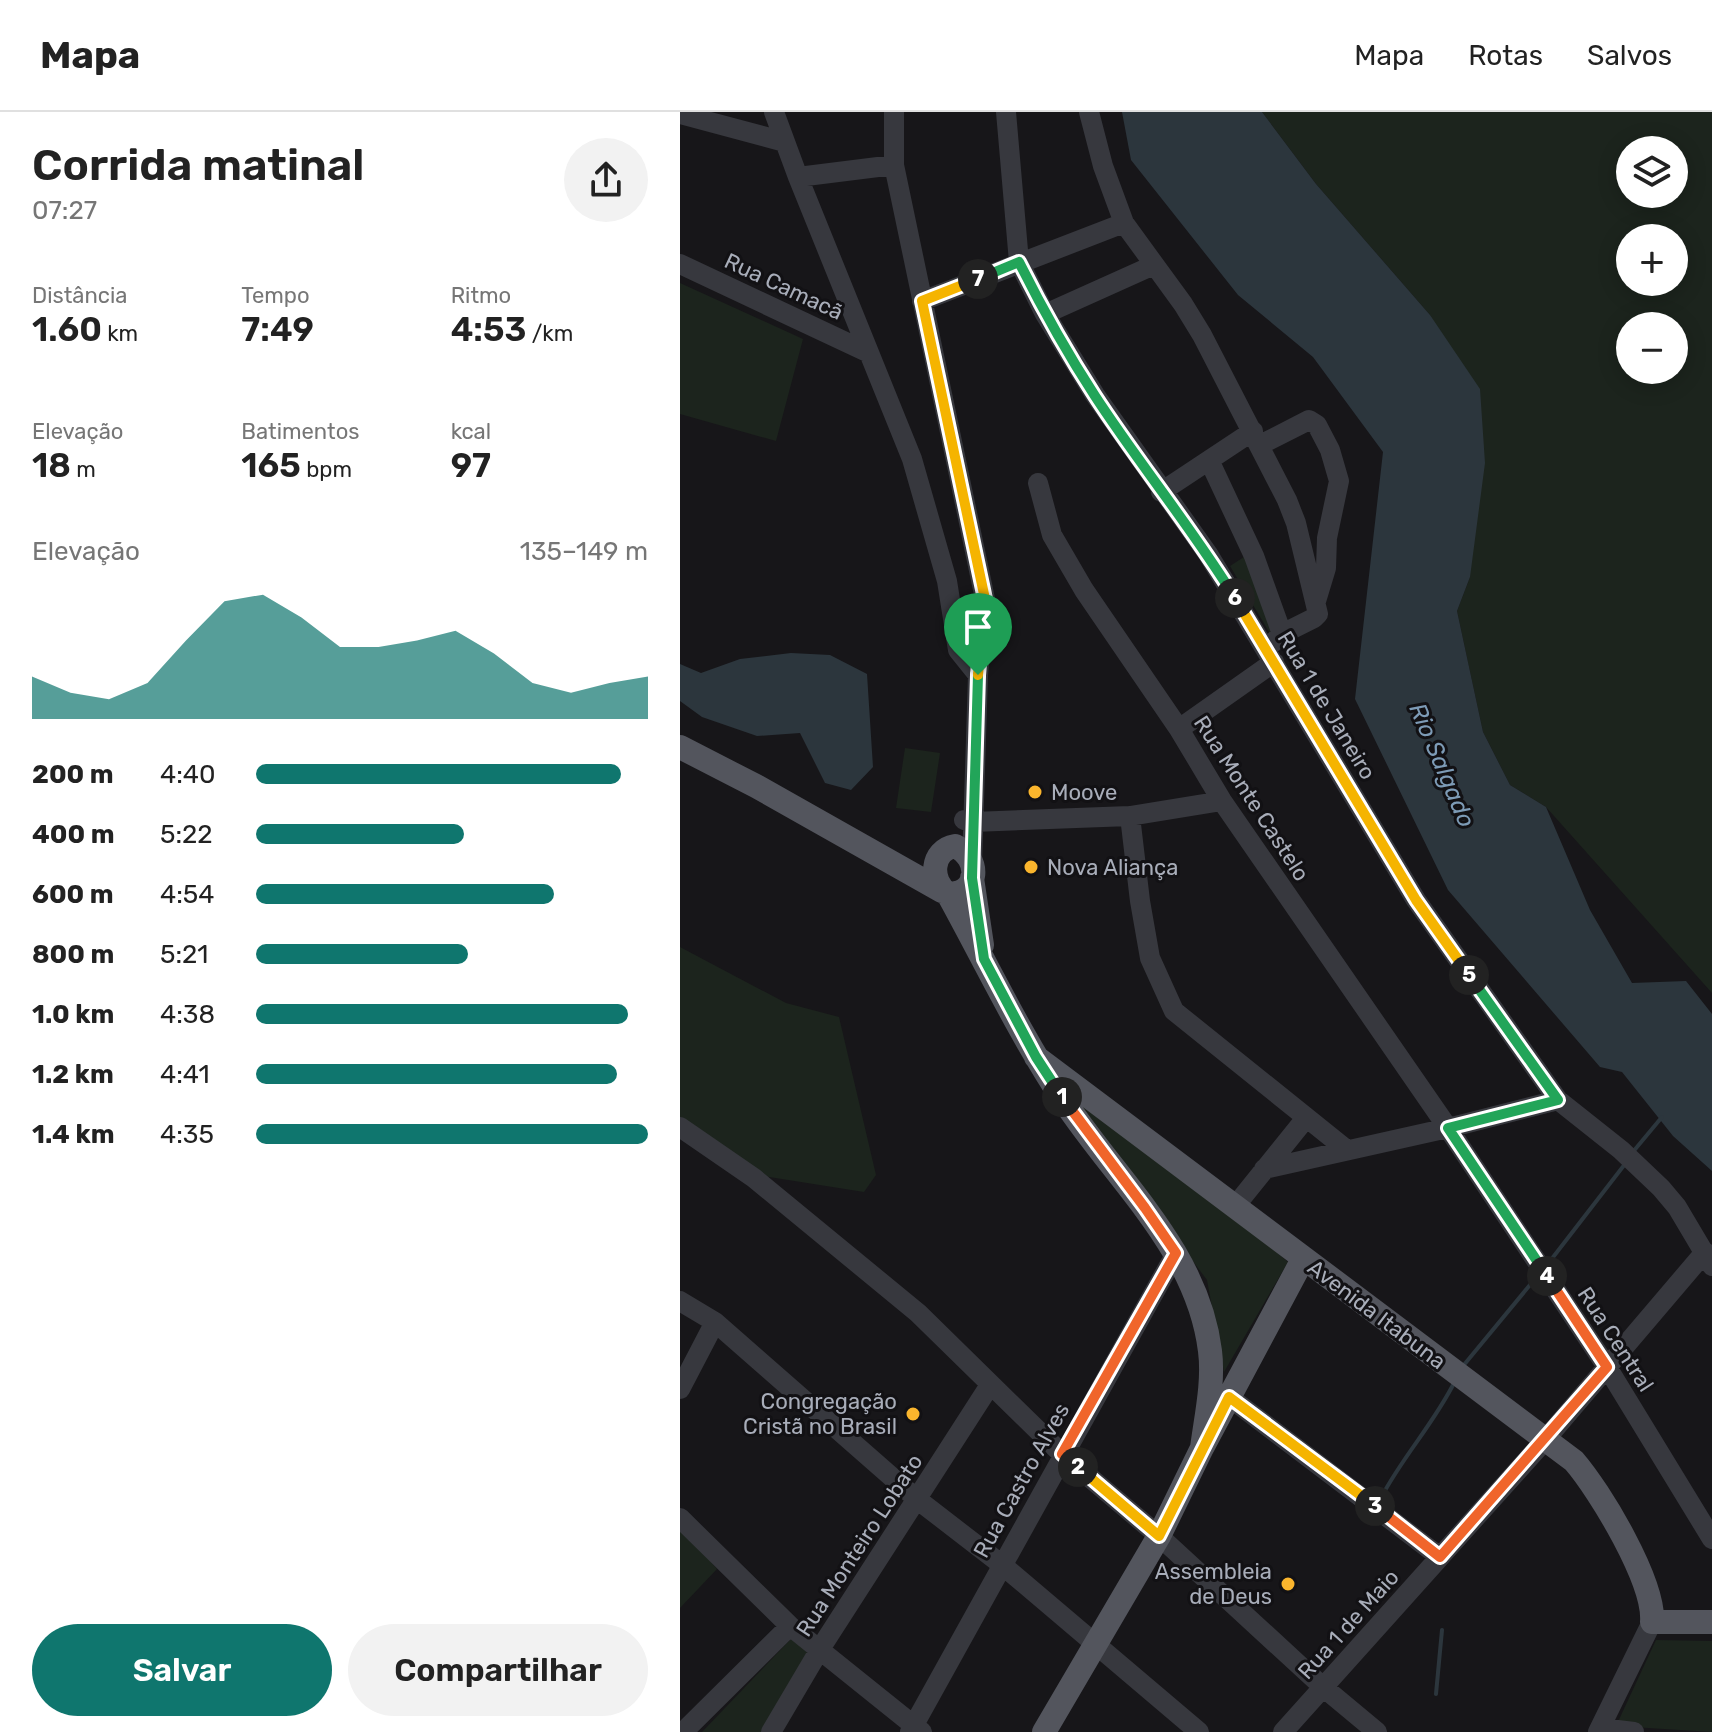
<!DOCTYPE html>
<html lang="pt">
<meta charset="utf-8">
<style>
body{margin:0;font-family:Rubik,sans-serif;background:#f2f2f2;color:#222;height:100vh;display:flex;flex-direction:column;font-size:30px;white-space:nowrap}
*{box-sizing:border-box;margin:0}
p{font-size:26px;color:#767676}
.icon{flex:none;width:44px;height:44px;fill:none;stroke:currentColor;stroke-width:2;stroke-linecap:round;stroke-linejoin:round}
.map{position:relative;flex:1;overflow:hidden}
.panel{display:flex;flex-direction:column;background:#fff;width:680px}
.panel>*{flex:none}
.tools{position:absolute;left:936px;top:24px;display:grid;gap:16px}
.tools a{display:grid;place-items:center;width:72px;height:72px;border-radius:50%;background:#fff;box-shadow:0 4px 20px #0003;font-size:40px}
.pin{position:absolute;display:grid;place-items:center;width:68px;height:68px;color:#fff;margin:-82px -34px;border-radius:50% 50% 50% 0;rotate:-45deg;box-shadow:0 0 8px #0007}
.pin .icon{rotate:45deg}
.km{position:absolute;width:40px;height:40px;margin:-20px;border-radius:50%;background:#222;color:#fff;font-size:22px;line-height:40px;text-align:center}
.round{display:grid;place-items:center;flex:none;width:84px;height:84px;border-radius:42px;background:#f2f2f2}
.head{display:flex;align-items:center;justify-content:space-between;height:136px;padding:0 32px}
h1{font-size:44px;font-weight:600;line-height:60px}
.figures{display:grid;grid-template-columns:repeat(3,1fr);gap:12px;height:136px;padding:8px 32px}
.figures div{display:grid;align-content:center}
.figures b{font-size:34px;font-weight:600}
.figures small{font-size:22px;font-weight:400}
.figures p{font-size:22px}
.chart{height:224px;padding:16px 32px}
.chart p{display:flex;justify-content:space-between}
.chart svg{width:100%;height:144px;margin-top:8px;fill:#0f766e;opacity:.7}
.action{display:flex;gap:16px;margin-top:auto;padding:16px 32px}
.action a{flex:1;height:92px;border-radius:48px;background:#0f766e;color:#fff;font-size:32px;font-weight:600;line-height:92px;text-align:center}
.action a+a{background:#f2f2f2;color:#222}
ul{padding:0 32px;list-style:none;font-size:26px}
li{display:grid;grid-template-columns:128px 96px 1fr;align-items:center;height:60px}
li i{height:20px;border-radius:10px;background:#0f766e}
header{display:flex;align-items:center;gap:48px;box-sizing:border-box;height:112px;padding:0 40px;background:#fff;border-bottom:2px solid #e0e0e0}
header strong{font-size:38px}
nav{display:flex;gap:44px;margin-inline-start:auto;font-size:28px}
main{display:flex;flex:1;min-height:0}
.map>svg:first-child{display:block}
.green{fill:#1c241d;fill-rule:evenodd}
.water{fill:#2c363d}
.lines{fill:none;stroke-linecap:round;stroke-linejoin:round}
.stream{stroke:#2c363d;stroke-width:4}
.minor{stroke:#37383e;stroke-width:20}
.major{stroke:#53555d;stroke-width:24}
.split-1-casing{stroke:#fff;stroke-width:16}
.split-2-casing{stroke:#fff;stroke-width:16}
.split-3-casing{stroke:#fff;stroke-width:16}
.split-4-casing{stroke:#fff;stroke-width:16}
.split-5-casing{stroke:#fff;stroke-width:16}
.split-6-casing{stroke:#fff;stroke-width:16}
.split-7-casing{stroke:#fff;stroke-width:16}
.split-8-casing{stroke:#fff;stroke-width:16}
.split-1{stroke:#22a559;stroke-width:10}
.split-2{stroke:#f0652b;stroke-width:10}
.split-3{stroke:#f5b400;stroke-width:10}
.split-4{stroke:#f0652b;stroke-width:10}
.split-5{stroke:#22a559;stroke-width:10}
.split-6{stroke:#f5b400;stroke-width:10}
.split-7{stroke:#22a559;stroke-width:10}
.split-8{stroke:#f5b400;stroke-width:10}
.poi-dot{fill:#fab52d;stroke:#121114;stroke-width:3}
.labels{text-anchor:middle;stroke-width:6;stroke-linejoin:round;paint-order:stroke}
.street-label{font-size:22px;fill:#a8adb9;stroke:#121114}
.poi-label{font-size:22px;fill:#a8adb9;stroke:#121114;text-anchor:start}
.water-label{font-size:24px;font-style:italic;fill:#7d9bb6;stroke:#121114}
</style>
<header>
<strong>Mapa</strong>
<nav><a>Mapa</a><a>Rotas</a><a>Salvos</a></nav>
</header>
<main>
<section class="panel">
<div class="head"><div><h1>Corrida matinal</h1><p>07:27</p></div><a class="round"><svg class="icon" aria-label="share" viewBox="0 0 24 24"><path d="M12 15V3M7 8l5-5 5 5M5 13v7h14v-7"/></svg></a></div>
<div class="figures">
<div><p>Distância</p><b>1.60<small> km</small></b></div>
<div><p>Tempo</p><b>7:49</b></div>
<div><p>Ritmo</p><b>4:53<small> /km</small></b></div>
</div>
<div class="figures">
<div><p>Elevação</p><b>18<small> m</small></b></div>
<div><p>Batimentos</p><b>165<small> bpm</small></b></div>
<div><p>kcal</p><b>97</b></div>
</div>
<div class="chart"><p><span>Elevação</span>135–149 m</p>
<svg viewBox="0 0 160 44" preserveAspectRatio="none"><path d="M0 44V31L10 36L20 38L30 33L40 20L50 8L60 6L70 13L80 22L90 22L100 20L110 17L120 24L130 33L140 36L150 33L160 31V44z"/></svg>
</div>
<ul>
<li><b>200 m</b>4:40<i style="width:93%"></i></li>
<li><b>400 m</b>5:22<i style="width:53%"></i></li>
<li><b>600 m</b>4:54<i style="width:76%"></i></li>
<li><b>800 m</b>5:21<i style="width:54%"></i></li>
<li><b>1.0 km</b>4:38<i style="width:95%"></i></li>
<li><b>1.2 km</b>4:41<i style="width:92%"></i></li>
<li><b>1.4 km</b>4:35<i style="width:100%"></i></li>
</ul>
<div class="action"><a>Salvar</a><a>Compartilhar</a></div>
</section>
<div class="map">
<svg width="1032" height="1620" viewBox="0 0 1032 1620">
<rect width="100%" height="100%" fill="#171619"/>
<!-- green -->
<path class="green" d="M582 0H1032V881L866 695 830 673 803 620 777 499 790 465 750 203 636 72ZM950 38H994V82H950ZM950 126H994V170H950ZM950 214H994V258H950Z
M0 171 123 227 96 329 0 302Z
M567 443 599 520 592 525 550 454Z
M225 636 260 641 251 700 216 696Z
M0 835 106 891 159 905 196 1063 184 1080 83 1064 0 1007Z
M382 975 531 1085 608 1150 544 1260 527 1168Z
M0 1414 37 1457 0 1496Z
M111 1527 128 1539 81 1620H22Z
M976 1528 1032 1529V1620L936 1614Z"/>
<!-- water -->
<path class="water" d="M442 0H582L636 72 750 203 800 277 805 351 790 465 777 499 803 620 830 673 866 695 910 798 952 871 1006 869 1032 902V1059L993 1024 942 960 920 955 768 778 675 587 703 340 633 245 558 183 451 48Z
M111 541 150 543 187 562 193 655 171 678 145 671 120 621 77 624 22 605 0 589V552L21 561 60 547Z"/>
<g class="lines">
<!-- stream -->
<path class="stream" d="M952 1041 982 1005
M867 1153 945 1052
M783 1254 859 1162
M702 1384C723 1344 755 1310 775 1269
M756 1582 762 1518"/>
<!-- minor -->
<path class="minor" d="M94 0 118 65 232 347 267 469 278 538 298 563
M214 0V53L305 487 298 563 292 752
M326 0 339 150 365 202 415 283 528 442 736 788 878 988 941 1038 981 1076 997 1095 1032 1154
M409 0 423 54 444 111 503 192 522 223 607 388 616 411 638 502 634 506 602 522 586 537
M0 2 105 30
M118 65 214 53
M0 152 187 240
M242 189 444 111
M365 202 474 153
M580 333 629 308 637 313 650 338 659 369 647 426 646 456 636 489
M529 348 574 444 602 522
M358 371 372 423 404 478 499 617 542 689 768 1016 927 1255 1032 1427
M481 380 573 319
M499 617 594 550
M450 704 460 789 470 846 494 899 667 1038
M284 708 293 710 450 704 542 689
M0 1015 74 1066 238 1201 382 1342 479 1424 643 1575 697 1620
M584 1057 768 1016 878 988
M556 1093 626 1006
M0 1189 35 1210 238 1388 321 1452 519 1620
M0 1277 35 1210
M549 1285 760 1445
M0 1406 110 1514 242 1620
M921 1616 954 1620
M3 1620 110 1514
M91 1620 140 1537 310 1273
M230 1620 496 1141
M603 1620 865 1328 1025 1140
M918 1620 972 1510"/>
<!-- major -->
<path class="major" d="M0 635 76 674 262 779
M292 766 302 833
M268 782C300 782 301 746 275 734 251 738 249 769 268 782 306 851 340 923 384 989 437 1069 518 1139 530 1239 534 1270 526 1305 522 1336
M356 945 894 1349C920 1379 975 1470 972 1510H1032
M364 1620 479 1424 522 1336 623 1147"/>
</g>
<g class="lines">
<!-- split-1 casing -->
<g class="split-1-casing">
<path id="split-1" d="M298 563 292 766 304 847 356 945 382 985"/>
</g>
<!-- split-2 casing -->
<g class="split-2-casing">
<path id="split-2" d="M382 985 465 1096 496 1141 382 1342 398 1355"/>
</g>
<!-- split-3 casing -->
<g class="split-3-casing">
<path id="split-3" d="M398 1355 479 1424 549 1285 695 1394"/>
</g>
<!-- split-4 casing -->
<g class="split-4-casing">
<path id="split-4" d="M695 1394 760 1445 927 1255 867 1164"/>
</g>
<!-- split-5 casing -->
<g class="split-5-casing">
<path id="split-5" d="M789 863 878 988 768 1016 867 1164"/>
</g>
<!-- split-6 casing -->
<g class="split-6-casing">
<path id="split-6" d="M555 486 736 788 789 863"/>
</g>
<!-- split-7 casing -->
<g class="split-7-casing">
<path id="split-7" d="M298 167 339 150C362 196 387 241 415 284 460 353 512 416 555 486"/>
</g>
<!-- split-8 casing -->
<g class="split-8-casing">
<path id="split-8" d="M298 563 305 487 242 189 298 167"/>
</g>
<!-- split-1 -->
<use href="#split-1" class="split-1"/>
<!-- split-2 -->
<use href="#split-2" class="split-2"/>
<!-- split-3 -->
<use href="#split-3" class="split-3"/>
<!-- split-4 -->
<use href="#split-4" class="split-4"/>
<!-- split-5 -->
<use href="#split-5" class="split-5"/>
<!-- split-6 -->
<use href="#split-6" class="split-6"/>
<!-- split-7 -->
<use href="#split-7" class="split-7"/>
<!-- split-8 -->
<use href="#split-8" class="split-8"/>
</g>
<!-- markers -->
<g class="poi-dot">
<circle cx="355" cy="680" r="8"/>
<circle cx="351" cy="755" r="8"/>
<circle cx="233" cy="1302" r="8"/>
<circle cx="608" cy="1472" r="8"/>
</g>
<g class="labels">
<!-- street labels -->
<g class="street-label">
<text transform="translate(104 174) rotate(25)" y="8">Rua Camacã</text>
<text transform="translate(647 593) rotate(59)" y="8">Rua 1 de Janeiro</text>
<text transform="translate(572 686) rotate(57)" y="8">Rua Monte Castelo</text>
<text transform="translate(697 1202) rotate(37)" y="8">Avenida Itabuna</text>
<text transform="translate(936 1227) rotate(57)" y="8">Rua Central</text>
<text transform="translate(341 1368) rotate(-61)" y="8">Rua Castro Alves</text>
<text transform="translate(179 1433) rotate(-57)" y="8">Rua Monteiro Lobato</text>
<text transform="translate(668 1512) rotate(-48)" y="8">Rua 1 de Maio</text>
</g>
<!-- poi labels -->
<g class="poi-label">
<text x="371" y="688">Moove</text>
<text x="367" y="763">Nova Aliança</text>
<text x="217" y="1297" text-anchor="end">Congregação<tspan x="217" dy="25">Cristã no Brasil</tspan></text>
<text x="592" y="1467" text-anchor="end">Assembleia<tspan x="592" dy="25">de Deus</tspan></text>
</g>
<!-- water labels -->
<g class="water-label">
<text transform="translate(762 653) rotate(67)" y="8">Rio Salgado</text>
</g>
</g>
</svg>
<div class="tools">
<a><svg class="icon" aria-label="layers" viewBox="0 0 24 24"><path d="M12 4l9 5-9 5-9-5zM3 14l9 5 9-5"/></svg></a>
<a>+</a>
<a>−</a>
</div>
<div class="pin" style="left:298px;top:563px;background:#1e9e55"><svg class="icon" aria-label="arrive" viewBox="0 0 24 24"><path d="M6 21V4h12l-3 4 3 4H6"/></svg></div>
<b class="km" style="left:382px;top:985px">1</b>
<b class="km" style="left:398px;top:1355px">2</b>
<b class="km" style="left:695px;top:1394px">3</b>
<b class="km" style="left:867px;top:1164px">4</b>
<b class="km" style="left:789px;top:863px">5</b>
<b class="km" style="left:555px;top:486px">6</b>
<b class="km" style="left:298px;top:167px">7</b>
</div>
</main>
